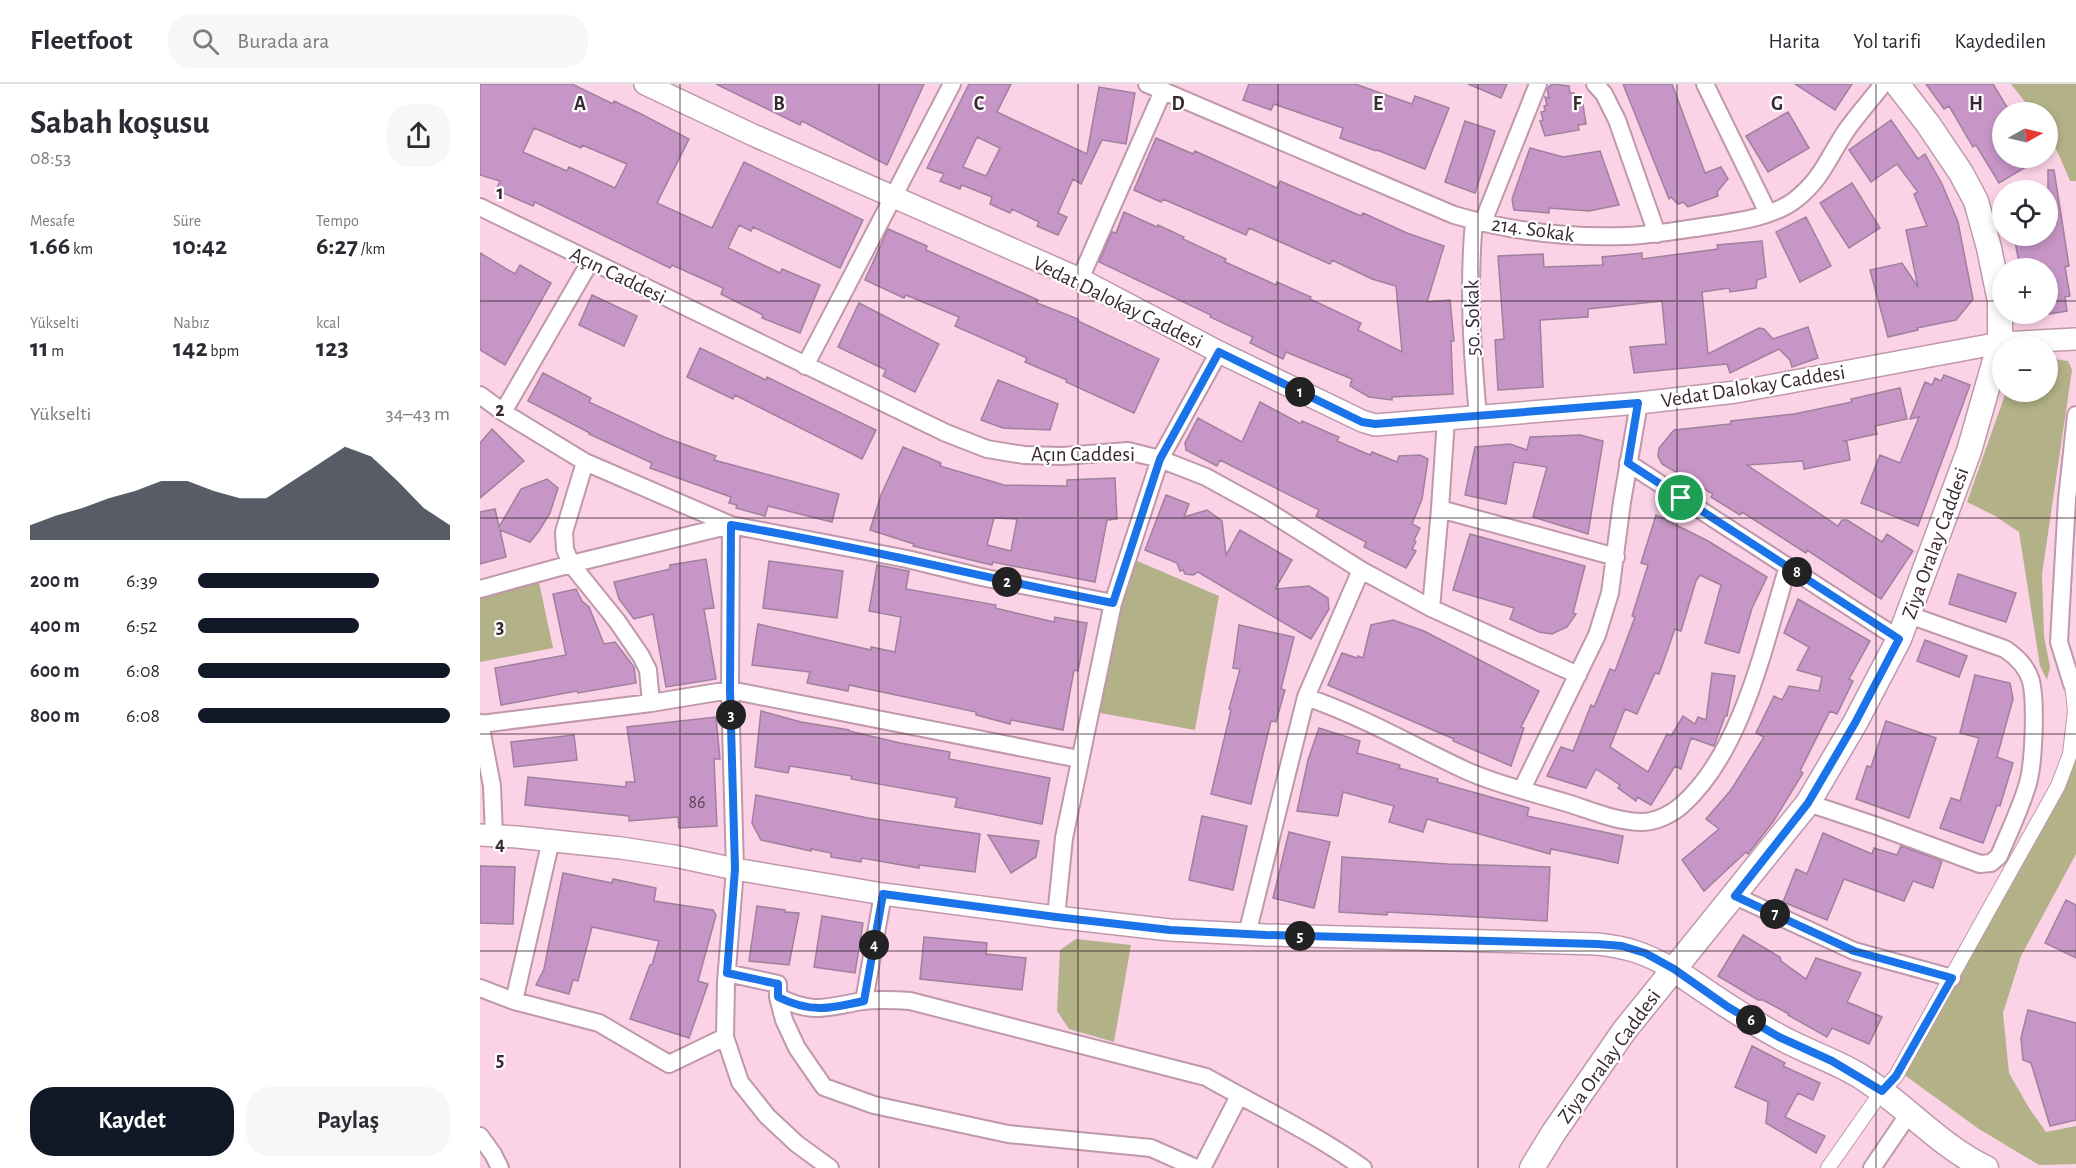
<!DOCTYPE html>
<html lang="tr">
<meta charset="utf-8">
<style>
body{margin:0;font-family:"Alegreya Sans",sans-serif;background:#f7f7f7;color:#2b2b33;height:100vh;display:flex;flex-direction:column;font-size:22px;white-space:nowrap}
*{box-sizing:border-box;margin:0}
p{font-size:20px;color:#7c7c81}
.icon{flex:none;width:33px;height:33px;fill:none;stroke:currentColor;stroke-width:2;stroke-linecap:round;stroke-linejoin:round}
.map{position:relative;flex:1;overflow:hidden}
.drawer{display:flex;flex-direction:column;background:#fff;width:480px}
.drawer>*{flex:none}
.needle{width:39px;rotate:82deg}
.tools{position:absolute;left:1512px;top:18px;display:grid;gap:12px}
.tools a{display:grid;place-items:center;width:66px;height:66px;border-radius:50%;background:#fff;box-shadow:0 3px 9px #0003;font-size:30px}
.pin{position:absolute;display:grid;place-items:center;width:51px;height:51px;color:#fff;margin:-26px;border:3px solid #fff;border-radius:50%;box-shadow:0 2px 6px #0007}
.km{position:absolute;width:30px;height:30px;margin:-15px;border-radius:50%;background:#222;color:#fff;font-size:16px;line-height:30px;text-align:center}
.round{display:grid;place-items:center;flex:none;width:63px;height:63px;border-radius:24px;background:#f7f7f7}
.overview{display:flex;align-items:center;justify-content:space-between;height:102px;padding:0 30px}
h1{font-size:33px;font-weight:700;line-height:45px}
.stats{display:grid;grid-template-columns:repeat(3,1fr);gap:9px;height:102px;padding:6px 30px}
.stats div{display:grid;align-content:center}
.stats b{font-size:26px;font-weight:700}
.stats small{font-size:16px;font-weight:400}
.stats p{font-size:16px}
.chart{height:168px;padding:12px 30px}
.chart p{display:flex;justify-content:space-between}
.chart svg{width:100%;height:108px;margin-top:6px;fill:#111827;opacity:.7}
.action{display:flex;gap:12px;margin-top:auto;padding:12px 30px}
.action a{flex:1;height:69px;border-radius:24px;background:#111827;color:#fff;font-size:24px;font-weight:700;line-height:69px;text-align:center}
.action a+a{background:#f7f7f7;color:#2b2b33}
ul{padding:0 30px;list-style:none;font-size:20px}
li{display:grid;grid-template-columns:96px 72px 1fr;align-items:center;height:45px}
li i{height:15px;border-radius:8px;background:#111827}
header{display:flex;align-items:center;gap:36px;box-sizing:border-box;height:84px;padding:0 30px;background:#fff;border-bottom:2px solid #e1e1e2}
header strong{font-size:28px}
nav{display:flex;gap:33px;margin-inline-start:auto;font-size:21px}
.search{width:420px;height:54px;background:#f7f7f7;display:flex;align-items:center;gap:15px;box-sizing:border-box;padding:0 21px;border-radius:24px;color:#7c7c81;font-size:22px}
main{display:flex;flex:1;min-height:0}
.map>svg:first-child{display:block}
.green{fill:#b2b187}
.building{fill:#c895c7;stroke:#9e819d;stroke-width:1.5;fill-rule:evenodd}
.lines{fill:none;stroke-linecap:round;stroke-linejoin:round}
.pedestrian-casing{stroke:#bf98ab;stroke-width:16}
.minor-casing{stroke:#bf98ab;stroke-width:20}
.tertiary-casing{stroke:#bf98ab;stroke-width:24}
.secondary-casing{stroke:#bf98ab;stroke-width:27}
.pedestrian{stroke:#fff;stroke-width:14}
.minor{stroke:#fff;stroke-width:16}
.tertiary{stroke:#fff;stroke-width:21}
.secondary{stroke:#fff;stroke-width:24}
.route-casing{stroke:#fff;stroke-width:12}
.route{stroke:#1a73e8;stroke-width:8}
.grid{fill:none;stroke:#382931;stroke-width:1.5;stroke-opacity:0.55}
.labels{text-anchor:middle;stroke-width:4.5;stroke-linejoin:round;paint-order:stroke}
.number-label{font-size:18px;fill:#5c4456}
.street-label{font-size:21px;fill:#382931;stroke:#fff}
.grid-label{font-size:20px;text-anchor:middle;font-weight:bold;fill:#382931;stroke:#fff;stroke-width:4.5;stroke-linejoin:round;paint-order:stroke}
</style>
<header>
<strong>Fleetfoot</strong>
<div class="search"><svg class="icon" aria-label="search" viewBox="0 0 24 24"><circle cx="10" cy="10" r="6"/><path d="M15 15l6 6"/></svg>Burada ara</div>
<nav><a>Harita</a><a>Yol tarifi</a><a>Kaydedilen</a></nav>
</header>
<main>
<section class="drawer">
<div class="overview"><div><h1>Sabah koşusu</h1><p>08:53</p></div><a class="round"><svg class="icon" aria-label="share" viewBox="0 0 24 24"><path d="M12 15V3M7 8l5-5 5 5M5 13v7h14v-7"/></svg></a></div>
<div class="stats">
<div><p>Mesafe</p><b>1.66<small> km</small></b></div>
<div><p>Süre</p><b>10:42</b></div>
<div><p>Tempo</p><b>6:27<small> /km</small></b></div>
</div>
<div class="stats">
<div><p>Yükselti</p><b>11<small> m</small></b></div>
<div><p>Nabız</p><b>142<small> bpm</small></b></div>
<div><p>kcal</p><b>123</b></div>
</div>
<div class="chart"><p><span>Yükselti</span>34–43 m</p>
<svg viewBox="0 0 160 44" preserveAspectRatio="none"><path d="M0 44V38L10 34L20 31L30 27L40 24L50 20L60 20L70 24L80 27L90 27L100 20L110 13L120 6L130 10L140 20L150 31L160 38V44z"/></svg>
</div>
<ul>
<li><b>200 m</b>6:39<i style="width:72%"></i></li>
<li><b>400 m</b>6:52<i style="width:64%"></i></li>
<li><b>600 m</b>6:08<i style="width:100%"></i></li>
<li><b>800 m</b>6:08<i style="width:100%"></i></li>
</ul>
<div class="action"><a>Kaydet</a><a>Paylaş</a></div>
</section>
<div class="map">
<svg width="1596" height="1084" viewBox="0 0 1596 1084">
<rect width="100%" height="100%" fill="#fcd2e7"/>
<!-- green -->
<path class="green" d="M1531 0H1596V97H1590L1579 71 1568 50V28H1553Z
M1568 274 1588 277 1592 286 1562 490 1564 552 1570 583 1567 596 1560 582 1539 448 1515 432 1487 418 1526 308H1568Z
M648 473 739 512 715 646 609 627Z
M57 489 73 564 0 578V505Z
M1596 665V770L1541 872 1523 929 1529 989 1549 1024 1566 1048 1596 1042V1080L1559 1081 1499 1045 1423 990Z
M596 855 651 861 634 958 589 945 577 927 580 866Z"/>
<!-- building -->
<path class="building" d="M0 0H92L133 20 134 17 161 30 209 55 177 119 232 144 264 78 383 136 360 184 273 143 271 147 259 141 248 164 300 189 302 185 340 201 320 249 282 234 283 231 241 210 243 204 192 181 190 184 55 118 53 122 16 106 20 97 0 91ZM54 44 101 64 102 61 147 80 135 104 89 83 87 87 43 68Z
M236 0H444L407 81 322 37 320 41Z
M489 0H531L517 28 607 70 619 3 655 9 646 60 622 56 601 100 593 95 578 129 587 133 578 151 557 142 559 138 532 125 530 129 510 120 512 113 482 101 480 105 460 97 464 90 447 84ZM497 53 520 64 506 92 483 83Z
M769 0H875L932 20 935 12 969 24 945 85 897 66 896 67 860 54 863 44 794 20 791 26 763 16Z
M988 0H1027L1021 14Z
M1072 0 1089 2 1090 9H1094L1095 16H1098L1099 22 1103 21 1106 40 1098 41 1099 46 1065 52 1060 37 1063 36 1061 28 1065 27 1064 22 1067 21 1065 13 1069 14 1067 5Z
M1143 0H1192L1225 89 1241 83 1248 95 1237 108 1238 112 1208 123 1203 118 1198 120 1191 113 1189 115Z
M1315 0H1372L1355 26Z
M1446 0H1513L1530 28H1522V74H1561L1519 99 1496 61 1493 63 1469 22 1464 25Z
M1308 28 1329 64 1288 88 1266 52Z
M1411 36 1438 75 1445 70 1462 100 1478 138 1493 215 1476 236 1437 244 1438 246 1408 253 1390 186 1422 179 1438 203 1426 146 1447 142 1434 110 1438 108 1417 80 1391 98 1369 66Z
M985 37 1015 47 995 109 965 98Z
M676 54 713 70 715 67 797 104 800 97 881 132 883 129 927 149 964 162 947 218 970 216 974 257H971L973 310 912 313V316L889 313 870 302 872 295 806 268 803 275 770 259 773 253 730 233 731 231 619 178 632 148 636 149 644 128 677 143 678 141 704 153 703 155 746 175 745 178 796 201 797 198 831 213 830 215 881 239 878 246 922 268 916 202 892 195 852 176 850 180 769 144 766 151 683 115 681 118 654 106Z
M1050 64 1083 73 1120 67 1139 121 1109 127 1069 124V129L1034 126 1032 115Z
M1568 86H1574L1589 182 1585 183 1590 212 1585 213 1587 227 1568 230V184H1540L1534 152H1568Z
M1372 99 1400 144 1369 164 1340 119Z
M1326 133 1351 182 1320 198 1296 148Z
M408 145 447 162 446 166 558 216 557 219 598 235V237L679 275 654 329 586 298 587 296 545 278 547 274 475 242 479 233 426 211 424 214 385 196Z
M1282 157 1286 193 1277 196 1276 204 1250 208 1249 204 1222 208 1228 270 1279 244 1284 245 1293 255 1328 243 1338 274 1312 283 1310 276 1299 265 1250 289 1247 280 1154 289 1150 263 1186 260 1182 217 1108 225V233L1060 236 1063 303 1018 306 1015 256 1024 255 1018 172 1063 170 1064 183 1123 181 1122 173 1162 169V175L1238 165 1237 161Z
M0 169 35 190 40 181 71 199 25 281 0 266Z
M112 211 157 232 144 262 99 241Z
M379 219 459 260 435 308 403 292 406 286 358 263Z
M220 264 286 296 287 293 396 346 382 375 255 311 253 315 207 293Z
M63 289 111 314 109 318 184 353 236 372 234 376 359 410 352 438 288 422 285 432 256 424 257 421 249 419 251 413 170 384 172 379 109 350 110 349 48 317Z
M1464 291 1490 301 1438 442 1381 419 1400 371 1420 379 1439 333 1430 335 1445 298 1452 301 1455 294 1461 297Z
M518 296 578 320 570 346 523 344 501 336Z
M1420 304 1427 335 1395 342 1397 350 1364 357 1367 358 1370 376 1324 385 1323 377 1267 381 1358 442 1362 436H1367L1402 458 1407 450 1433 467 1401 515 1327 466 1326 469 1262 428 1260 431 1231 413 1233 410 1182 380 1178 372 1179 364 1194 346 1250 340 1251 337 1314 330 1372 318 1371 315Z
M780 318 821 340 822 337 859 353 857 357 890 371 892 368 917 378 919 372 940 371 948 375 942 415 932 440 940 444 934 456 936 458 932 465 936 467 926 484 884 463 886 458 836 432 839 426 740 376 737 382 706 366 705 359 718 334 762 358Z
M12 345 44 377 0 414V359Z
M1100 351 1123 357 1108 450 1053 433 1067 383 1034 378 1026 420 985 411 995 363 1030 360 1047 366 1050 353Z
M423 363 461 379 460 382 524 401 587 402V396L635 394 637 435 627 436 615 498 513 478 512 481 433 462 434 460 390 446 401 411ZM514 434 537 435 531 467 507 461Z
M67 395 78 404 70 429 59 447 50 458 20 446 26 473 0 480V428L15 425 19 443 41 405Z
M686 411 709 420 704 433 727 426 742 437 746 471 760 446 812 476 795 505 829 502 848 514 849 525 831 555 718 488 713 491 705 490 703 486 700 487 697 479 665 466Z
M1176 431 1228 457 1287 493 1272 524 1259 569 1225 559 1241 501 1220 491 1216 497 1201 547 1195 545 1179 590 1175 589 1157 630 1145 625 1130 663 1168 688 1187 650 1191 652 1203 632 1215 640 1218 633 1226 636 1232 589 1255 592 1247 632H1245L1234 662 1211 654 1201 685 1195 682 1171 721 1157 713 1156 717 1138 704 1140 701 1116 685 1106 704 1067 692 1081 663 1093 667 1111 621 1114 623 1130 585 1135 587 1155 533 1152 532 1168 481 1161 479Z
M990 450 1105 482 1093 529 1096 530 1087 543 1072 550 1059 548 1030 535 1034 524 973 506Z
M226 475 234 524 224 525 236 595 186 603 173 530 154 535 139 515 134 498 190 485V481Z
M289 477 363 487 357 534 283 524Z
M397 481 429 487 426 505 516 521 515 524 574 538 575 533 607 539 598 587 594 586 583 646 531 636 530 640 496 631V628L369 601 368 607 327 599 330 588 272 581 278 540 391 566V563L415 568 421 533 389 527Z
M1478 490 1536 509 1526 538 1469 520Z
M96 505 102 517 109 523 124 560 135 558 154 583 156 599 98 609 97 607 21 621 15 584 86 571 73 510Z
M1318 515 1390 557 1369 595 1373 597 1357 630 1350 627 1320 687 1323 689 1293 738 1268 770 1266 768 1224 807 1202 776 1239 745 1226 735 1251 706 1284 653 1276 649 1294 612 1302 616 1309 602 1339 607 1342 593 1317 586 1329 563 1304 549Z
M913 536 944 547 1059 607 1041 643 1044 644 1031 682 973 657 974 655 848 601 862 569 877 574 878 572 883 574 891 541Z
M759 541 814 553 801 605 805 606 796 638 791 637 771 720 731 710 751 626 749 625 760 585 753 584Z
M1445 556 1487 572 1479 593 1437 577Z
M1495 591 1530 599 1533 615 1517 673 1533 679 1520 722 1517 721 1503 759 1460 744 1471 714 1480 717 1499 654 1480 649Z
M281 627 321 638 369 646V647L420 659 470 668 469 675 570 694 562 740 475 723 477 714 371 695 372 692 310 682 308 689 275 683Z
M236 633 240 675H234L237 742 199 744 198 733 149 737V732L45 721 48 693 146 703V698H155L147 643Z
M1406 637 1456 654 1429 734 1376 715 1387 682 1391 683Z
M839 644 880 657 877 669 920 681 919 684 958 695 957 698 1049 724 1047 732 1143 752 1138 779 1071 765 1070 770 947 735 943 748 909 738 914 722 863 708 858 732 817 727 828 676Z
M94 651 97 676 34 683 31 658Z
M276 711 388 734 500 750 495 788 439 781V784L382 774 381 778 351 773V769L331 765V767L281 756 272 739Z
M722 732 767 742 753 806 709 796Z
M809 748 850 758 834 824 793 814Z
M1343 749 1392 770 1394 764 1417 771 1421 762 1462 777 1453 804 1433 797 1424 817 1364 795 1347 836 1303 818 1316 785 1327 790Z
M508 751 559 757 556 773 531 789Z
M862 773 968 780 1070 783 1067 837 907 828V831L859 828Z
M0 782 35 783 33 840 0 839Z
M83 789 132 799 133 795 176 804 174 817 233 826 236 831 218 897 228 900 209 954 150 935 170 881H172L179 857 112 843 98 897 93 896 89 910 56 901 64 885Z
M1586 816 1596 821V874L1565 859Z
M277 822 305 826V828L319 829 309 881 269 877Z
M342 832 383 839 375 889 334 883Z
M1263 851 1300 873 1301 877 1326 895 1336 874 1381 889 1367 918 1402 933 1389 960 1352 944 1347 953 1308 931 1309 930 1283 916H1278L1238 892Z
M444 853 507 859 506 870 546 874 542 906 440 895Z
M1548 926 1596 939V1036L1570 1042 1551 979 1543 976 1541 954Z
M1272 962 1305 979 1303 982 1340 999 1333 1016 1318 1009 1305 1033 1345 1052 1336 1069 1286 1039 1288 1018 1255 1003Z"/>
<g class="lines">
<!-- pedestrian casing -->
<g class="pedestrian-casing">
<path id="pedestrian" d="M1348 1084 1402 1007 1416 992 1578 702 1590 670 1595 627 1592 600"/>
</g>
<!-- minor casing -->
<g class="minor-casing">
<path id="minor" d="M667 0 974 131C1029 147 1089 154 1146 152 1174 151 1201 146 1228 142 1255 138 1293 133 1315 116 1342 95 1348 74 1366 47 1377 31 1391 16 1403 0
M1115 0 1124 10 1137 36 1177 150
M1225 0 1288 129
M0 123 466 349 507 365 544 371 583 372 648 367 680 375 726 393 786 426 881 486 951 524 1098 591
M994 137C988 202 992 267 998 332
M1003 138 1058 0
M600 195 683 7
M325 282 472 0
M0 311 23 328 105 378 251 441 250 606 255 785 246 898 245 953 260 998 287 1032 317 1060 350 1084
M23 328 110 178
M1596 331 1587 415 1579 558 1592 600 1596 604
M105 378 84 448 85 465 91 480 137 537 161 572 168 586 171 619
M1148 379 1419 555
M960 425 1136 473
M0 505 91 480 251 441 427 475 501 493 633 519
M951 524 960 425 966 335
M826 613C884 633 933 662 987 687 1018 701 1054 709 1087 719 1110 726 1137 738 1162 738 1176 738 1192 730 1202 721 1263 667 1285 557 1308 482
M0 639 12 702 14 752
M0 640 171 619 250 606 599 675
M1042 705 1117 551 1130 509 1142 418 1159 319
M1328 719 1397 742 1500 780 1511 779 1519 772C1529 748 1541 724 1548 699 1554 677 1556 618 1551 597 1547 583 1537 573 1525 565L1429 531
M1255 812 1374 867 1472 894
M576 833 584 754 633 519 680 375 739 268
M767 850 826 613 881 486
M247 889 298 900V913L304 936 317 964 344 1003 394 1021 528 1050 671 1064 716 1084
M0 904 34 917 119 939 189 980 245 953
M298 913C334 931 347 923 383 917 399 915 415 916 430 917L726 993C779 1023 834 1049 883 1084
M34 917 71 756
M384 917 403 810
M0 1052 13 1070 20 1084
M722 1084 759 1012
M1392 1084 1430 1028"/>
</g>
<!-- tertiary casing -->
<g class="tertiary-casing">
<path id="tertiary" d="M165 0 273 51 600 195 739 268 882 337 895 341 1159 319 1256 308 1520 259 1596 255
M0 751 37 753 141 764 194 772 255 785 403 810 576 833 690 846 786 851 1117 860C1148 863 1167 870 1193 885"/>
</g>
<!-- secondary casing -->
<g class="secondary-casing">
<path id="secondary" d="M1193 885C1228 909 1261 932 1298 952 1324 967 1354 976 1380 992 1423 1019 1462 1064 1506 1084
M1052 1084 1074 1048 1144 947 1328 719 1375 639 1419 555 1489 367 1520 259V217L1509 164 1496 117 1481 89 1448 40 1417 0"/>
</g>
<!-- pedestrian -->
<use href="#pedestrian" class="pedestrian"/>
<!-- minor -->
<use href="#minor" class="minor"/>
<!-- tertiary -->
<use href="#tertiary" class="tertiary"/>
<!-- secondary -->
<use href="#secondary" class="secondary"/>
</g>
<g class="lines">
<!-- route casing -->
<g class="route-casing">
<path id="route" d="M739 268 882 338 895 340 1158 319 1148 379 1419 555 1375 639 1328 719 1255 812 1374 867 1472 894 1416 992 1402 1007 1352 977 1299 953 1248 923 1194 885 1165 869 1142 862 1117 860 786 851 690 846 576 833 403 810 384 917C349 925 330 929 298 913V900L247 889 255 785 250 606 251 441C379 462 505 494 633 519L680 375Z"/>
</g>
<!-- route -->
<use href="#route" class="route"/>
</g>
<!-- grid -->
<path class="grid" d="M200 0V1084M399 0V1084M598 0V1084M798 0V1084M998 0V1084M1197 0V1084M1396 0V1084M0 217H1522M1568 217H1596M0 434H1596M0 650H1596M0 867H1596"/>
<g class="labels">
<!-- number labels -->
<g class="number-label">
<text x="217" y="724">86</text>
</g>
<!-- street labels -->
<g class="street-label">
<text transform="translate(1053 145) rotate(8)" y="7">214. Sokak</text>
<text transform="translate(138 191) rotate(26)" y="7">Açın Caddesi</text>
<text transform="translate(638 218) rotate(26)" y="7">Vedat Dalokay Caddesi</text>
<text transform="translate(992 234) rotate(-91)" y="7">50. Sokak</text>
<text transform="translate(1273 302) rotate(-9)" y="7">Vedat Dalokay Caddesi</text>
<text x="603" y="377">Açın Caddesi</text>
<text transform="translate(1455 459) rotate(-70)" y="7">Ziya Oralay Caddesi</text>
<text transform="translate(1129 972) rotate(-54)" y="7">Ziya Oralay Caddesi</text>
</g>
</g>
<g class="grid-label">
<text x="100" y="26">A</text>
<text x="299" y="26">B</text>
<text x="499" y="26">C</text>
<text x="698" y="26">D</text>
<text x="898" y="26">E</text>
<text x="1097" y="26">F</text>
<text x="1297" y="26">G</text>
<text x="1496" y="26">H</text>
<text x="20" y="115">1</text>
<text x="20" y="332">2</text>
<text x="20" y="549">3</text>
<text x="20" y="766">4</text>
<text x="20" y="982">5</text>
</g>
</svg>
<div class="tools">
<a><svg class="needle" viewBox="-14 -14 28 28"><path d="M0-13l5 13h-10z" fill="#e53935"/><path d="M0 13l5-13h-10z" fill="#7c7c81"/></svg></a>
<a><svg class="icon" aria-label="locate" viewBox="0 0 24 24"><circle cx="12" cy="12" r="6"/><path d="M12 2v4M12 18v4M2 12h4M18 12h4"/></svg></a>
<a>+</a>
<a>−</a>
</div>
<div class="pin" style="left:1201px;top:414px;background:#1e9e55"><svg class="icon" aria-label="arrive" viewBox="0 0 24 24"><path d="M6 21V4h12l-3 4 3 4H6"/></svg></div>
<b class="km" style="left:820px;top:308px">1</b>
<b class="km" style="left:527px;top:498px">2</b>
<b class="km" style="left:251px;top:631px">3</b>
<b class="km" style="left:394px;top:861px">4</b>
<b class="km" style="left:820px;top:852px">5</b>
<b class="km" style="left:1271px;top:936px">6</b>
<b class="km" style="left:1295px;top:830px">7</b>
<b class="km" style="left:1317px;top:488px">8</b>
</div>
</main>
